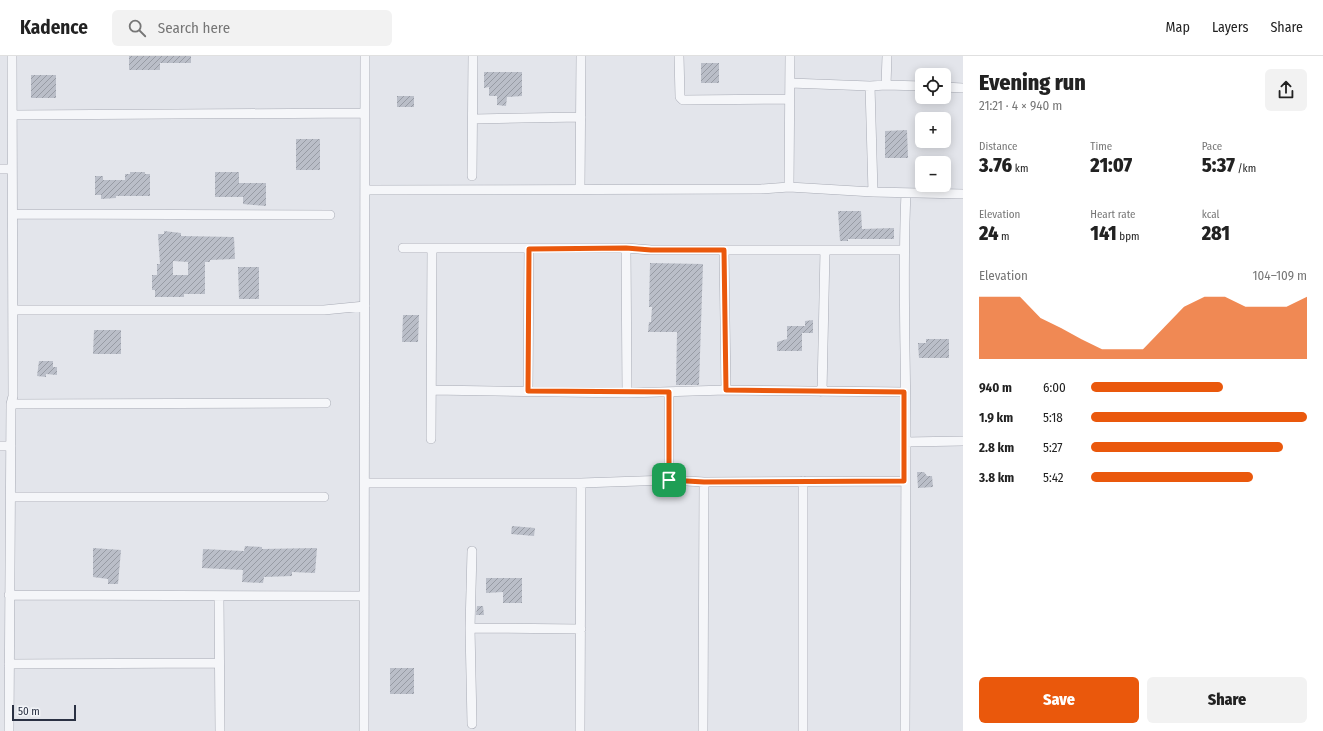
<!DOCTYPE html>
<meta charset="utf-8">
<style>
body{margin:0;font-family:"Fira Sans Condensed",sans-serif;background:#f2f2f2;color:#222;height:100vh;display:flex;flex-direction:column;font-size:15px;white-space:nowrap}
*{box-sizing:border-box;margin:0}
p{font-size:13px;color:#767676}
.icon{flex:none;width:22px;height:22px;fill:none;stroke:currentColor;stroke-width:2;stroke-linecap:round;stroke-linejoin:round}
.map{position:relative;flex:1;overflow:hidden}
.details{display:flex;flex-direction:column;background:#fff;width:360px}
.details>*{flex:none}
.tools{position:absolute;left:915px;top:12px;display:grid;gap:8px}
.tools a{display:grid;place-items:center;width:36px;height:36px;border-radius:6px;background:#fff;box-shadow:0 2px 10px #0003;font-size:20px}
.scale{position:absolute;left:12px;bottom:10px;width:64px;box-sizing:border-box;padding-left:4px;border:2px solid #2a3143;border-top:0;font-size:11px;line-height:14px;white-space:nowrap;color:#2a3143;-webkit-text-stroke:3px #f2f4f8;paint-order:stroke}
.pin{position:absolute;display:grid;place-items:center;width:34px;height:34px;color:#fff;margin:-17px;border-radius:8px;box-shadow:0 2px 6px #0006}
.round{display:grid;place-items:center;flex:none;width:42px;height:42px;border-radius:6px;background:#f2f2f2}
.summary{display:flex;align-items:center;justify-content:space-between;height:68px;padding:0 16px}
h1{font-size:22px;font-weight:800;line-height:30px}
.stats{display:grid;grid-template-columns:repeat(3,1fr);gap:6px;height:68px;padding:4px 16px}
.stats div{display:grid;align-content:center}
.stats b{font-size:20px;font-weight:800}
.stats small{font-size:11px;font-weight:400}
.stats p{font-size:11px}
.chart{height:112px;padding:8px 16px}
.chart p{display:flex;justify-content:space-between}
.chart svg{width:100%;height:72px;margin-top:4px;fill:#ea580c;opacity:.7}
.primary-button{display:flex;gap:8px;margin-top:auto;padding:8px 16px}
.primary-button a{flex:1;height:46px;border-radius:6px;background:#ea580c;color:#fff;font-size:16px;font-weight:800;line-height:46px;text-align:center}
.primary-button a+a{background:#f2f2f2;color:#222}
ul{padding:0 16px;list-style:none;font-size:13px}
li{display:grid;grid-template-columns:64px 48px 1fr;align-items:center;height:30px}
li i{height:10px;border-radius:5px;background:#ea580c}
header{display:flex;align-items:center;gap:24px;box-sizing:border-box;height:56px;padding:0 20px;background:#fff;border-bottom:1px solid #e0e0e0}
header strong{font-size:19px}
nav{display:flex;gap:22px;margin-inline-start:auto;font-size:14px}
.search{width:280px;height:36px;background:#f2f2f2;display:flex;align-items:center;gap:10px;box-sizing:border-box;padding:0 14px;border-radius:6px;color:#767676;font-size:15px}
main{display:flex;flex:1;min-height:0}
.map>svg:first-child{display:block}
.building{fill:url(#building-hatch);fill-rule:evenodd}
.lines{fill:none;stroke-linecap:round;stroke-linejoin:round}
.minor-casing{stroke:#a8abb5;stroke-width:10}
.minor{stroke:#f5f6f9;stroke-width:9}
.route-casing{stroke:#fff;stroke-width:8}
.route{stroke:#ea580c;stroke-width:5}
</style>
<header>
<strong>Kadence</strong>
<div class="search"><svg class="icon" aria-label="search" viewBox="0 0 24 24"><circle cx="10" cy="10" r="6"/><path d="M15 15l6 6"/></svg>Search here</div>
<nav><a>Map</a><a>Layers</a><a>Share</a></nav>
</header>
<main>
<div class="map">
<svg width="963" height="675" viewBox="0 0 963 675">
<defs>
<pattern id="building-hatch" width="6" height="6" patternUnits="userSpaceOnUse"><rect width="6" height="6" fill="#babec8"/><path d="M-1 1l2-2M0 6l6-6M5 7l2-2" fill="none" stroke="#979ba4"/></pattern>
</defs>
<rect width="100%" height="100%" fill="#e3e5eb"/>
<!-- building -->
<path class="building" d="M129 0H191V7H160V14H129Z
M701 7H719V27H701Z
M484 16H522V40L507 41 506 50 497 49V40H489V31L484 32Z
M31 19H56V42H31Z
M397 40H414V51H397Z
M907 74 908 102H885V75Z
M296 83H320V114H296Z
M130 116H145V118H150V140H116V142L101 143V139H95V120H103V124H125V118H130Z
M215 116H239V127H266V150L243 148V141H215Z
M838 155H861L862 173 894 172V183H848V185H840Z
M164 175 181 177V180L234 181 235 203 210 204V206H205V238H184V241H155V234H152V219H157V208H160L158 178H164ZM173 205 188 206V219H173Z
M650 207 703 208 699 329H676L677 276H648L649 266H651L652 251H649Z
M238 211H259V243H239Z
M403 259H419L418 286H402Z
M813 264V277H802V295H777V286L787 283V270H805V265Z
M94 274H121V298H93Z
M926 283H949V302H919L918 287H926Z
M39 305H53V311H57V319L46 318V321L37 320Z
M917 416H924L927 420H932L933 431 918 432Z
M512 470 535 472 534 480 511 478Z
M245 490 262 491V493L317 492 315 517 292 516V520L264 521 263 527 242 526 243 514 202 512 203 493 244 495Z
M93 492 121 494 118 528H108V523L93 521Z
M486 522H522V547H503V536L486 537Z
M477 550H483L484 559H476Z
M390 612H414V638H390Z"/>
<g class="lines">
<!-- minor casing -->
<g class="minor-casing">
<path id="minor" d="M679 0 680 41 683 44 789 43
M790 27 870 30 886 29 922 30
M886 29 887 0
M870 30 873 136
M944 31 963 32
M13 59 365 57
M474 63 581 61
M0 113H12
M472 120 473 0
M789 131 790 0
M580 133 581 0
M366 134 761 133 789 131 873 136 963 138
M13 158 330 159
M403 192H626L651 194H903
M626 192 627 337
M724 194 726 334
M13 254H324L365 250
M432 334 627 337 726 334 904 336
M528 335 529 193
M822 336 825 194
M669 337V424
M11 348 326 347
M431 383 432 192
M906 386 963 385
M0 390H11
M365 427H581L669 424 704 426 904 425
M11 441H324
M472 495 470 572 472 668
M9 539 363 540
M219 540 220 675
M470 572 581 573
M9 608 219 607
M9 675 11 348 13 340 12 0
M364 675 365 0
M580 675 581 427
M703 675 704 426
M803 675V425
M905 675C906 578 905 482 906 385 906 302 902 220 906 137"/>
</g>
<!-- minor -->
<use href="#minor" class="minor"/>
</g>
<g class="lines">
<!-- route casing -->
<g class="route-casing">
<path id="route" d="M626 192 651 194H724L726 334 904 336V425L704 426 669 424V336L528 335 529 193Z"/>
</g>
<!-- route -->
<use href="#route" class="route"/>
</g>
</svg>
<div class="tools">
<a><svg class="icon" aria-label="locate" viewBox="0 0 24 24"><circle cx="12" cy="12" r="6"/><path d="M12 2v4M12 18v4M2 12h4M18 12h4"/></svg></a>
<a>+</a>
<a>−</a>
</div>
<div class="scale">50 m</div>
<div class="pin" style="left:669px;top:424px;background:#1e9e55"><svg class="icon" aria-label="arrive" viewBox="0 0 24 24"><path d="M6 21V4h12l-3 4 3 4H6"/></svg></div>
</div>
<section class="details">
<div class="summary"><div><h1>Evening run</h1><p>21:21 · 4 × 940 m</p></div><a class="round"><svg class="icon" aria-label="share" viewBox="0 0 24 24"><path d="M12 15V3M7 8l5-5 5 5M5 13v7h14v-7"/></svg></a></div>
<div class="stats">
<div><p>Distance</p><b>3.76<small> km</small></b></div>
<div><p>Time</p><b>21:07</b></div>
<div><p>Pace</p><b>5:37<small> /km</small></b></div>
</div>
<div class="stats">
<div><p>Elevation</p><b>24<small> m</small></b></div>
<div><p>Heart rate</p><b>141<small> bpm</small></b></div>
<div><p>kcal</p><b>281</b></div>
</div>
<div class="chart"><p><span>Elevation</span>104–109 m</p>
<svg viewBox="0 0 160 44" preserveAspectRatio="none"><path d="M0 44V6L10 6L20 6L30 19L40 25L50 32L60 38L70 38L80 38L90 25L100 12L110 6L120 6L130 12L140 12L150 12L160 6V44z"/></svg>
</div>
<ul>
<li><b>940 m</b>6:00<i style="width:61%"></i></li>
<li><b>1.9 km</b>5:18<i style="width:100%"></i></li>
<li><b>2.8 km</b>5:27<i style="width:89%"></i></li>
<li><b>3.8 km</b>5:42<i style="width:75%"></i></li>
</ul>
<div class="primary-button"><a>Save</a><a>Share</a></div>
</section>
</main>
